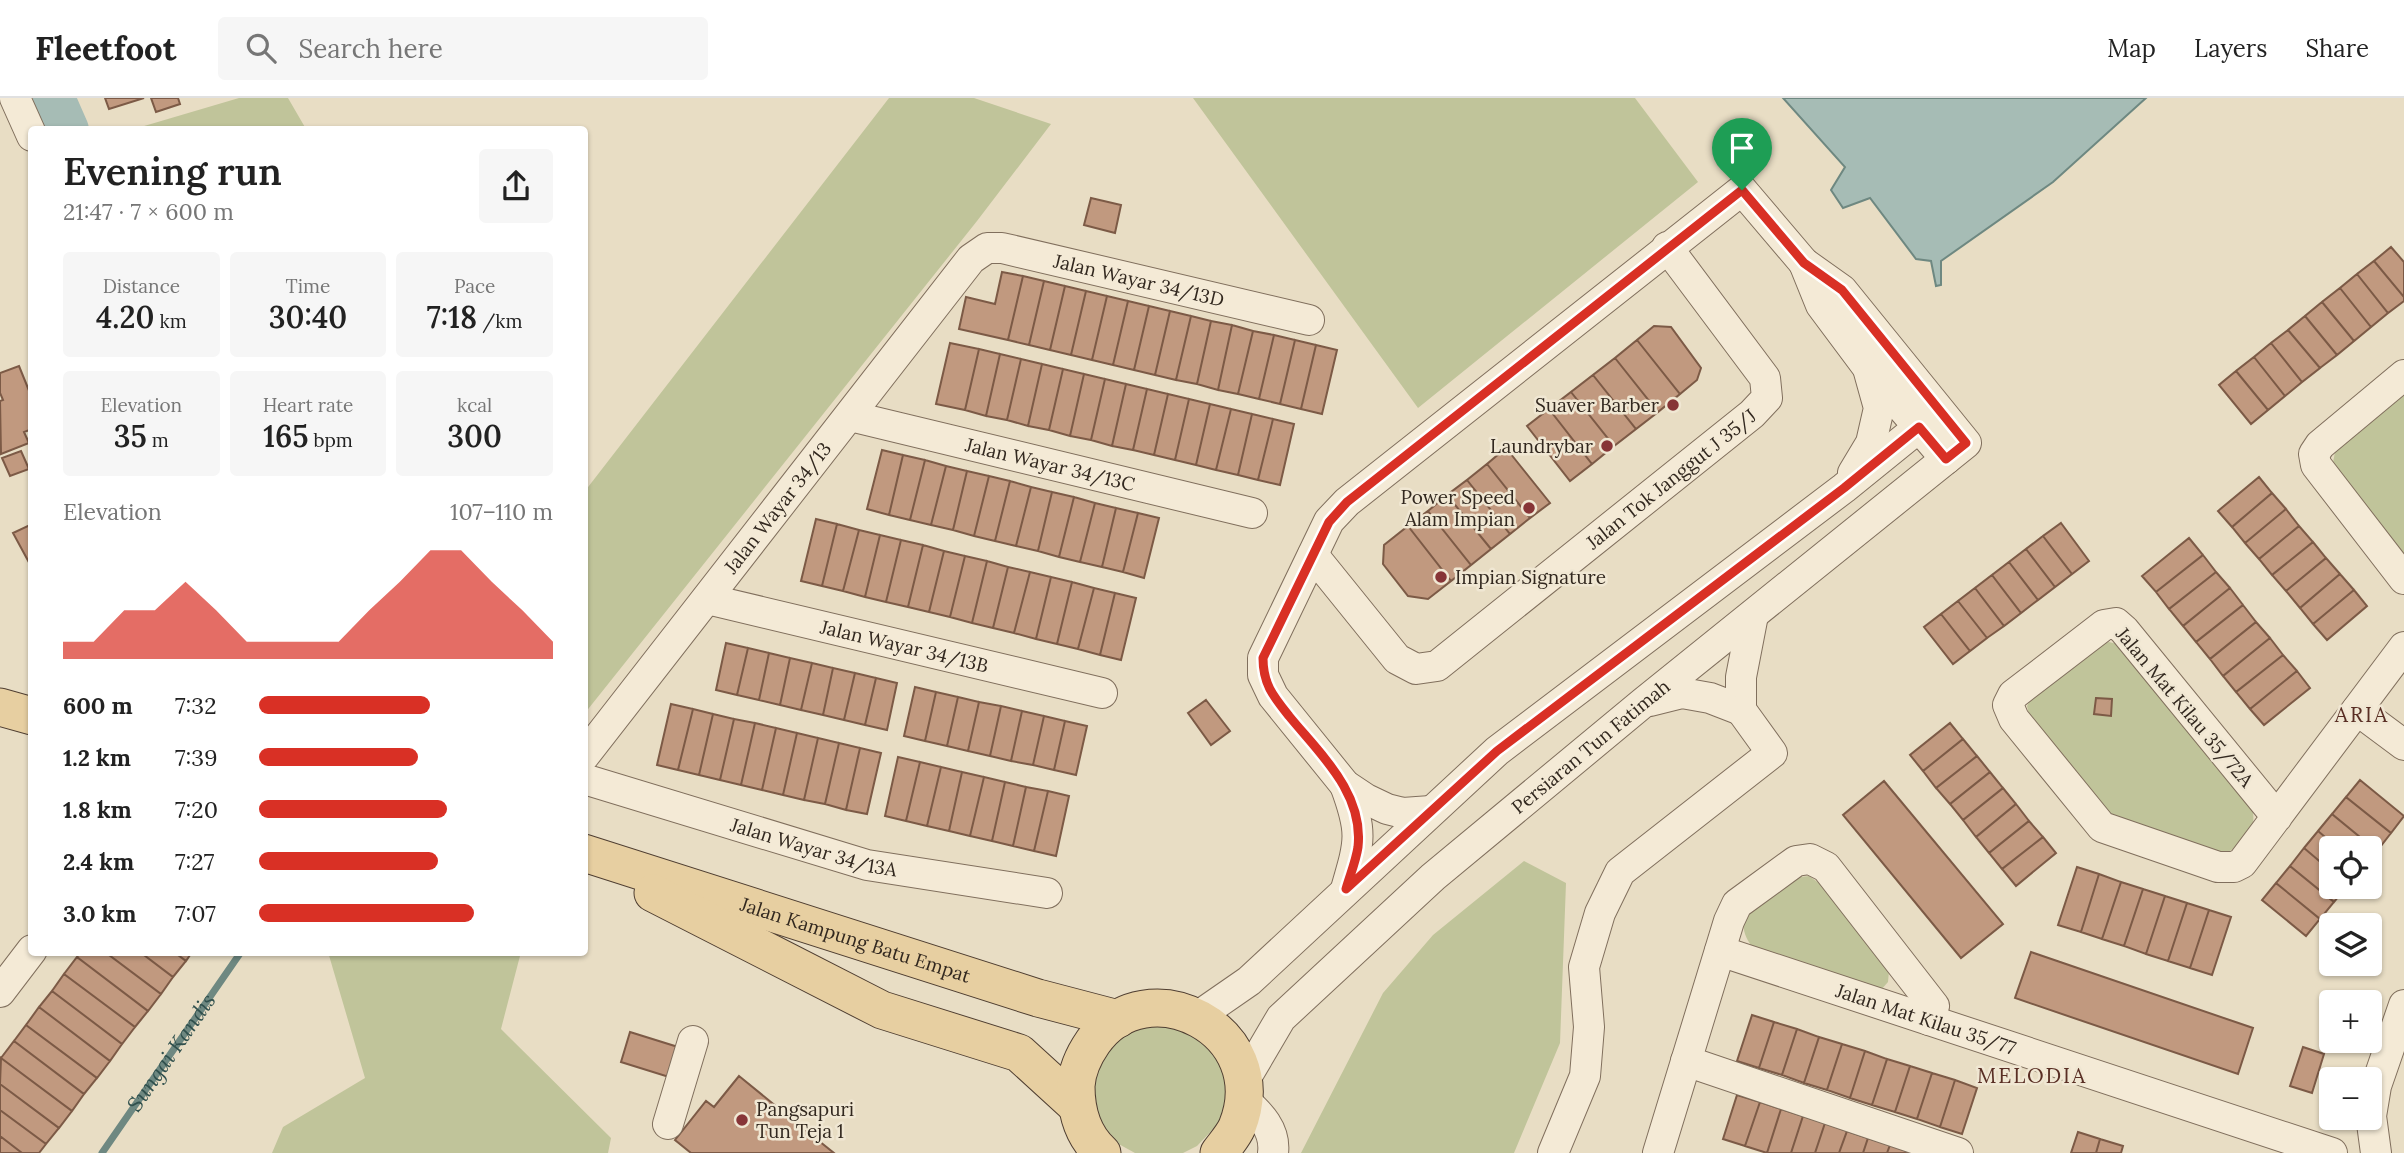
<!DOCTYPE html>
<meta charset="utf-8">
<style>
body{margin:0;font-family:Lora,serif;background:#f6f6f6;color:#222;height:100vh;display:flex;flex-direction:column;font-size:26px;white-space:nowrap}
*{box-sizing:border-box;margin:0}
p{font-size:23px;color:#767676}
.icon{flex:none;width:38px;height:38px;fill:none;stroke:currentColor;stroke-width:2;stroke-linecap:round;stroke-linejoin:round}
.map{position:relative;flex:1;overflow:hidden}
.panel{position:absolute;left:28px;top:28px;width:560px;height:830px;display:flex;flex-direction:column;background:#fff;border-radius:7px;box-shadow:0 2px 5px #0004}
.panel>*{flex:none}
.tools{position:absolute;left:2319px;top:738px;display:grid;gap:14px}
.tools a{display:grid;place-items:center;width:63px;height:63px;border-radius:7px;background:#fff;box-shadow:0 2px 5px #0004;font-size:35px}
.pin{position:absolute;display:grid;place-items:center;width:60px;height:60px;color:#fff;margin:-72px -30px;border-radius:50% 50% 50% 0;rotate:-45deg;box-shadow:0 0 7px #0007}
.pin .icon{rotate:45deg}
.round{display:grid;place-items:center;flex:none;width:74px;height:74px;border-radius:7px;background:#f6f6f6}
.head{display:flex;align-items:center;justify-content:space-between;height:119px;padding:0 35px}
h1{font-size:38px;font-weight:600;line-height:52px}
.figures{display:grid;grid-template-columns:repeat(3,1fr);gap:10px;height:119px;padding:7px 35px}
.figures div{display:grid;align-content:center;border-radius:7px;background:#f6f6f6;text-align:center}
.figures b{font-size:30px;font-weight:600}
.figures small{font-size:19px;font-weight:400}
.figures p{font-size:19px}
.chart{height:196px;padding:14px 35px}
.chart p{display:flex;justify-content:space-between}
.chart svg{width:100%;height:126px;margin-top:7px;fill:#d93025;opacity:.7}
ul{padding:0 35px;list-style:none;font-size:23px}
li{display:grid;grid-template-columns:112px 84px 1fr;align-items:center;height:52px}
li i{height:18px;border-radius:9px;background:#d93025}
header{display:flex;align-items:center;gap:42px;box-sizing:border-box;height:98px;padding:0 35px;background:#fff;border-bottom:2px solid #e0e0e0}
header strong{font-size:33px}
nav{display:flex;gap:38px;margin-inline-start:auto;font-size:24px}
.search{width:490px;height:63px;background:#f6f6f6;display:flex;align-items:center;gap:18px;box-sizing:border-box;padding:0 24px;border-radius:7px;color:#767676;font-size:26px}
.map>svg:first-child{display:block}
.green{fill:#c0c49a}
.water{fill:#a6bcb5;stroke:#6e8881;stroke-width:2}
.lines{fill:none;stroke-linecap:round;stroke-linejoin:round}
.stream{stroke:#6e8881;stroke-width:7}
.river{stroke:#a6bcb5;stroke-width:42}
.building{fill:#c1997f;stroke:#7c5a46;stroke-width:2}
.minor-casing{stroke:#806f5d;stroke-width:32}
.major-casing{stroke:#4f3e31;stroke-width:39}
.minor{stroke:#f4ead6;stroke-width:30}
.major{stroke:#e7cfa1;stroke-width:37}
.route-casing{stroke:#fff;stroke-width:14}
.route{stroke:#d93025;stroke-width:9}
.poi-dot{fill:#873537;stroke:#f0e7d3;stroke-width:2.5}
.labels{text-anchor:middle;stroke-width:5;stroke-linejoin:round;paint-order:stroke}
.street-label{font-size:19px;fill:#32281f;stroke:#f0e7d3}
.poi-label{font-size:19px;fill:#32281f;stroke:#f0e7d3;text-anchor:end}
.neighbourhood-label{font-size:21px;letter-spacing:2px;fill:#592e24;stroke:#f0e7d3}
.water-label{font-size:21px;font-style:italic;fill:#30504d;stroke:#f0e7d3}
</style>
<header>
<strong>Fleetfoot</strong>
<div class="search"><svg class="icon" aria-label="search" viewBox="0 0 24 24"><circle cx="10" cy="10" r="6"/><path d="M15 15l6 6"/></svg>Search here</div>
<nav><a>Map</a><a>Layers</a><a>Share</a></nav>
</header>
<div class="map">
<svg width="2404" height="1055" viewBox="0 0 2404 1055">
<rect width="100%" height="100%" fill="#e8ddc4"/>
<!-- green -->
<path class="green" d="M239 0H288L306 31H134Z
M889 0H974L1051 26 977 123 585 615V393Z
M1193 0H1635L1698 84 1418 310Z
M2404 296V459L2332 370 2335 354Z
M2109 544 2117 546 2252 711C2259 731 2239 751 2221 757L2108 719 2029 617 2027 608 2032 599 2101 546Z
M1524 763 1566 785 1560 945 1514 1055H1301L1383 895 1433 837Z
M1809 778 1819 785 1889 873 1888 884 1881 892 1753 850C1745 840 1739 826 1748 814 1755 806 1789 787 1800 779Z
M328 854H521L501 931 611 1040 608 1055H272L283 1029 365 980Z
M1144 924 1191 931 1222 965 1227 996 1224 1011 1218 1026 1197 1048 1183 1055H1135L1115 1044 1105 1034 1090 993 1104 949Z"/>
<!-- water -->
<path class="water" d="M1783 0H2146L2053 84 1941 163V187L1936 188 1931 163 1916 161 1870 100 1843 110 1831 92 1845 69Z"/>
<g class="lines">
<!-- stream -->
<path class="stream" id="s1" d="M102 1055 241 854"/>
<!-- river -->
<path class="river" d="M54 0 68 32"/>
</g>
<!-- building -->
<path class="building" d="M105 0H144L109 11Z
M151 0H178L180 6 156 14Z
M1091 100 1121 107 1115 135 1084 127Z
M2391 149 2404 164V199L2374 163Z
M2374 163 2404 199V203L2388 215 2357 176Z
M1002 174 1023 178 1008 242 959 231 966 199 995 206Z
M2357 176 2388 215 2371 229 2340 190Z
M1023 178 1044 183 1029 247 1008 242Z
M1044 183 1065 188 1050 252 1029 247Z
M1065 188 1086 193 1071 257 1050 252Z
M2340 190 2371 229 2354 243 2322 204Z
M1086 193 1107 198 1092 262 1071 257Z
M1107 198 1128 203 1113 267 1092 262Z
M1128 203 1149 208 1134 272 1113 267Z
M2322 204 2354 243 2337 257 2305 218Z
M1149 208 1170 213 1155 277 1134 272Z
M1170 213 1191 218 1176 282 1155 277Z
M1191 218 1211 223 1197 286 1176 282Z
M2305 218 2337 257 2320 270 2288 232Z
M1211 223 1232 227 1218 292 1197 286Z
M1232 227 1253 233 1238 296 1218 292Z
M1654 228 1671 229 1701 270 1697 282 1680 296 1637 242Z
M2288 232 2320 270 2302 284 2271 245Z
M1253 233 1274 237 1259 301 1238 296Z
M1274 237 1295 242 1280 306 1259 301Z
M1295 242 1316 247 1301 311 1280 306Z
M1637 242 1680 296 1658 314 1615 260Z
M950 245 979 251 965 312 936 306Z
M2271 245 2302 284 2285 298 2254 259Z
M1316 247 1337 252 1322 316 1301 311Z
M979 251 1000 256 986 318 965 312Z
M1000 256 1021 261 1007 322 986 318Z
M2254 259 2285 298 2268 312 2236 273Z
M1615 260 1658 314 1636 331 1593 277Z
M1021 261 1042 266 1028 328 1007 322Z
M1042 266 1063 271 1049 332 1028 328Z
M19 268 32 300V331L24 334 29 345 1 356 0 303 3 302 0 295V275Z
M1063 271 1084 276 1070 338 1049 332Z
M2236 273 2268 312 2251 326 2219 287Z
M1084 276 1105 281 1091 342 1070 338Z
M1593 277 1636 331 1614 348 1571 294Z
M1105 281 1126 286 1112 348 1091 342Z
M1126 286 1147 291 1133 352 1112 348Z
M1147 291 1168 296 1154 357 1133 352Z
M1571 294 1614 348 1592 366 1549 311Z
M1168 296 1189 301 1175 362 1154 357Z
M1189 301 1210 306 1196 367 1175 362Z
M1210 306 1231 311 1216 372 1196 367Z
M1231 311 1252 316 1238 377 1216 372Z
M1549 311 1592 366 1570 383 1527 328Z
M1252 316 1273 321 1258 382 1238 377Z
M1273 321 1294 326 1280 387 1258 382Z
M1506 350 1550 405 1530 420 1487 366Z
M882 352 903 357 889 417 867 411Z
M21 353 29 371 10 378 2 360Z
M903 357 925 362 910 422 889 417Z
M925 362 946 368 931 427 910 422Z
M1487 366 1530 420 1510 436 1467 382Z
M946 368 967 373 953 432 931 427Z
M967 373 989 378 974 438 953 432Z
M989 378 1010 383 995 443 974 438Z
M2259 379 2272 395 2232 429 2218 413Z
M1467 382 1510 436 1491 451 1447 397Z
M1010 383 1031 389 1016 448 995 443Z
M1031 389 1052 394 1038 453 1016 448Z
M1052 394 1074 399 1059 459 1038 453Z
M2272 395 2286 411 2245 445 2232 429Z
M1447 397 1491 451 1471 467 1428 413Z
M1074 399 1095 405 1080 464 1059 459Z
M1095 405 1116 410 1102 469 1080 464Z
M1116 410 1138 415 1123 474 1102 469Z
M2286 411 2299 428 2259 461 2245 445Z
M1428 413 1471 467 1451 483 1408 428Z
M1138 415 1159 420 1144 480 1123 474Z
M816 421 837 426 822 488 801 483Z
M2061 425 2089 463 2072 476 2043 438Z
M32 426V470L13 435Z
M837 426 859 432 843 493 822 488Z
M1408 428 1451 483 1428 501 1408 498 1383 466 1384 447Z
M2299 428 2313 444 2272 477 2259 461Z
M859 432 880 437 865 499 843 493Z
M880 437 901 442 886 504 865 499Z
M2043 438 2072 476 2055 489 2026 451Z
M2189 440 2203 457 2156 494 2142 478Z
M901 442 923 447 908 509 886 504Z
M2313 444 2326 460 2286 493 2272 477Z
M923 447 944 453 929 514 908 509Z
M2026 451 2055 489 2038 502 2009 464Z
M944 453 965 458 950 519 929 514Z
M2203 457 2216 474 2169 511 2156 494Z
M965 458 987 463 972 525 950 519Z
M2326 460 2340 476 2300 510 2286 493Z
M987 463 1008 469 993 530 972 525Z
M2009 464 2038 502 2021 515 1992 477Z
M1008 469 1030 474 1014 535 993 530Z
M1030 474 1051 479 1036 541 1014 535Z
M2216 474 2230 490 2183 528 2169 511Z
M2340 476 2354 492 2313 526 2300 510Z
M1992 477 2021 515 2004 528 1975 490Z
M1051 479 1072 484 1057 546 1036 541Z
M1072 484 1094 490 1078 551 1057 546Z
M1094 490 1115 495 1100 557 1078 551Z
M1975 490 2004 528 1987 540 1958 503Z
M2230 490 2243 507 2196 544 2183 528Z
M2354 492 2367 508 2327 542 2313 526Z
M1115 495 1136 500 1121 562 1100 557Z
M1958 503 1987 540 1970 553 1941 516Z
M2243 507 2256 524 2210 561 2196 544Z
M1941 516 1970 553 1953 566 1924 529Z
M2256 524 2270 540 2223 578 2210 561Z
M2270 540 2283 557 2236 594 2223 578Z
M726 545 748 550 737 597 716 592Z
M748 550 769 555 759 602 737 597Z
M769 555 790 560 780 607 759 602Z
M2283 557 2297 573 2250 611 2236 594Z
M790 560 812 565 801 612 780 607Z
M812 565 833 570 823 617 801 612Z
M833 570 855 575 844 622 823 617Z
M2297 573 2310 590 2264 627 2250 611Z
M855 575 876 580 865 627 844 622Z
M876 580 897 585 887 632 865 627Z
M915 589 936 594 925 643 904 638Z
M936 594 958 599 947 648 925 643Z
M958 599 979 604 968 653 947 648Z
M2096 600 2112 601 2111 618 2094 616Z
M1206 602 1230 633 1211 647 1188 615Z
M979 604 1001 608 990 658 968 653Z
M671 606 693 611 678 672 657 667Z
M1001 608 1022 613 1011 663 990 658Z
M693 611 713 616 699 677 678 672Z
M1022 613 1044 618 1033 667 1011 663Z
M713 616 734 621 720 682 699 677Z
M1044 618 1065 623 1054 672 1033 667Z
M734 621 755 625 741 687 720 682Z
M1065 623 1087 628 1076 677 1054 672Z
M755 625 776 630 762 692 741 687Z
M1950 625 1963 641 1923 673 1910 657Z
M776 630 797 635 783 697 762 692Z
M797 635 818 640 804 702 783 697Z
M818 640 839 645 825 706 804 702Z
M1963 641 1977 658 1936 690 1923 673Z
M839 645 860 650 846 712 825 706Z
M860 650 881 655 867 716 846 712Z
M1977 658 1990 674 1950 706 1936 690Z
M898 659 920 664 906 723 885 718Z
M920 664 941 669 927 728 906 723Z
M941 669 962 674 949 733 927 728Z
M962 674 984 679 970 738 949 733Z
M1990 674 2003 690 1963 722 1950 706Z
M984 679 1005 684 992 743 970 738Z
M2360 682 2404 718 2391 735 2346 699Z
M1884 683 2003 826 1961 860 1843 717Z
M1005 684 1026 689 1013 748 992 743Z
M1026 689 1048 693 1034 753 1013 748Z
M2003 690 2016 706 1976 739 1963 722Z
M1048 693 1069 698 1056 758 1034 753Z
M2346 699 2391 735 2377 753 2332 716Z
M2016 706 2029 723 1989 755 1976 739Z
M2332 716 2377 753 2370 761V751H2339L2318 733Z
M2029 723 2043 739 2002 771 1989 755Z
M2318 733 2339 751H2331V773L2304 750Z
M2043 739 2056 755 2016 788 2002 771Z
M2304 750 2331 773V789H2346L2334 804 2290 768Z
M2290 768 2334 804 2320 821 2276 785Z
M2077 769 2099 776 2081 834 2058 827Z
M2099 776 2121 784 2102 841 2081 834Z
M2121 784 2143 791 2124 848 2102 841Z
M2276 785 2320 821 2306 838 2262 802Z
M2143 791 2165 798 2146 856 2124 848Z
M2165 798 2187 805 2168 863 2146 856Z
M2187 805 2209 812 2190 870 2168 863Z
M2209 812 2231 819 2212 877 2190 870Z
M81 854H105L161 896 148 913 77 859Z
M105 854H140L173 879 161 896Z
M140 854H174L186 863 173 879Z
M174 854H192L186 863Z
M2031 854 2253 930 2238 976 2015 900Z
M77 859 148 913 135 929 64 876Z
M64 876 135 929 122 946 52 893Z
M52 893 122 946 110 963 39 909Z
M39 909 110 963 97 980 26 927Z
M1752 917 1774 924 1759 970 1737 963Z
M1774 924 1797 931 1782 977 1759 970Z
M26 927 97 980 84 996 14 943Z
M1797 931 1819 939 1804 985 1782 977Z
M630 934 678 949 669 979 621 964Z
M1819 939 1842 946 1827 992 1804 985Z
M14 943 84 996 72 1013 1 960Z
M1842 946 1865 953 1850 1000 1827 992Z
M2303 949 2324 956 2312 995 2290 988Z
M1865 953 1887 961 1872 1007 1850 1000Z
M1 960 72 1013 59 1030 0 986Z
M1887 961 1910 968 1895 1014 1872 1007Z
M1910 968 1932 975 1917 1021 1895 1014Z
M1932 975 1955 982 1940 1029 1917 1021Z
M739 978 809 1035 834 1055H691L675 1042 706 1003 714 1009Z
M1955 982 1977 990 1962 1036 1940 1029Z
M0 986 59 1030 46 1046 0 1012Z
M1737 997 1760 1004 1745 1048 1723 1041Z
M1760 1004 1781 1011 1767 1055 1745 1048Z
M1781 1011 1803 1018 1791 1055H1767Z
M0 1012 46 1046 39 1055H22L0 1038Z
M1803 1018 1825 1025 1815 1055H1791Z
M1825 1025 1847 1033 1839 1055H1815Z
M1847 1033 1868 1040 1863 1055H1839Z
M2078 1034 2100 1041 2096 1055H2071Z
M0 1038 22 1055H0Z
M1868 1040 1890 1047 1887 1055H1863Z
M2100 1041 2123 1048 2121 1055H2096Z
M1890 1047 1912 1055H1887Z"/>
<g class="lines">
<!-- minor casing -->
<g class="minor-casing">
<g id="minor">
<path d="M15 0 32 38"/>
<path d="M1804 165 1821 207 1868 270 1946 361"/>
<path d="M2404 277 2320 347 2314 356 2316 367 2404 481"/>
<path id="s2" d="M850 318 1252 415"/>
<path d="M1853 375 1871 345 1879 310 1869 274"/>
<path id="s3" d="M1313 457 1397 561 1416 571 1437 568 1752 316 1767 300 1765 280 1667 149"/>
<path id="s4" d="M707 501 1102 595"/>
<path d="M1650 603 1682 595 1710 600 1741 612V579L1753 517"/>
<path d="M2357 612 2404 647"/>
<path id="s5" d="M584 658 971 161 987 150H1002L1309 222"/>
<path id="s6" d="M584 681 867 767 1047 795"/>
<path d="M1345 687C1363 735 1360 743 1346 791"/>
<path d="M2277 719 2124 532 2116 525 2104 527 2013 597 2008 607 2014 621 2102 729 2218 769H2234L2242 765 2404 549"/>
<path id="s7" d="M1720 853 2332 1055"/>
<path d="M0 894 32 852"/>
<path d="M1197 919 1249 883 1497 653 1844 390 1939 313"/>
<path d="M1686 963 1958 1055"/>
<path id="s8" d="M1244 983 1281 920 1433 779 1644 604 1966 345 1842 192 1804 165 1742 92 1347 404 1329 423 1263 560V577L1273 598 1345 687 1366 701 1387 711 1403 715 1431 713"/>
<path d="M1244 1002C1260 1016 1276 1032 1273 1055"/>
<path d="M668 1026 693 943"/>
<path d="M1553 1055 1585 978 1589 929 1584 869 1600 815 1620 774 1772 655 1741 612"/>
<path d="M1658 1055 1729 823 1737 806 1796 763 1810 761 1826 769 1934 908 1929 922"/>
<path d="M2376 1055 2371 1018 2376 988 2404 907"/>
</g>
</g>
<!-- major casing -->
<g class="major-casing">
<g id="major">
<path d="M0 609 32 618"/>
<path id="s9" d="M584 755 1038 900 1118 921"/>
<path d="M653 795 882 912 1019 955 1076 1007"/>
<path d="M1102 1055C1083 1038 1076 1013 1076 988 1077 972 1084 957 1093 944 1146 867 1276 932 1237 1029 1233 1038 1225 1047 1219 1055"/>
</g>
</g>
<!-- minor -->
<use href="#minor" class="minor"/>
<!-- major -->
<use href="#major" class="major"/>
</g>
<g class="lines">
<!-- route casing -->
<g class="route-casing">
<path id="route" d="M1742 92 1804 165 1842 192 1966 345 1946 361 1919 329 1844 390 1497 653 1346 791C1350 777 1356 763 1358 749 1364 695 1320 656 1289 618 1273 598 1263 586 1263 560L1329 424 1347 404Z"/>
</g>
<!-- route -->
<use href="#route" class="route"/>
</g>
<!-- markers -->
<g class="poi-dot">
<circle cx="1673" cy="307" r="7"/>
<circle cx="1607" cy="348" r="7"/>
<circle cx="1529" cy="410" r="7"/>
<circle cx="1441" cy="479" r="7"/>
<circle cx="742" cy="1022" r="7"/>
</g>
<g class="labels">
<!-- street labels -->
<g class="street-label">
<text dy="7" stroke="none"><textPath href="#s5" startOffset="805">Jalan Wayar 34/13D</textPath></text>
<text dy="7" stroke="none"><textPath href="#s2" startOffset="206">Jalan Wayar 34/13C</textPath></text>
<text dy="7" stroke="none"><textPath href="#s3" startOffset="476">Jalan Tok Janggut J 35/J</textPath></text>
<text dy="7" stroke="none"><textPath href="#s5" startOffset="315">Jalan Wayar 34/13</textPath></text>
<text dy="7" stroke="none"><textPath href="#s4" startOffset="203">Jalan Wayar 34/13B</textPath></text>
<text transform="translate(2185 609) rotate(50)" y="7">Jalan Mat Kilau 35/72A</text>
<text dy="7" stroke="none"><textPath href="#s8" startOffset="485">Persiaran Tun Fatimah</textPath></text>
<text dy="7" stroke="none"><textPath href="#s6" startOffset="240">Jalan Wayar 34/13A</textPath></text>
<text dy="7" stroke="none"><textPath href="#s9" startOffset="285">Jalan Kampung Batu Empat</textPath></text>
<text dy="7" stroke="none"><textPath href="#s7" startOffset="217">Jalan Mat Kilau 35/77</textPath></text>
</g>
<!-- poi labels -->
<g class="poi-label">
<text x="1659" y="314">Suaver Barber</text>
<text x="1593" y="355">Laundrybar</text>
<text x="1515" y="406">Power Speed<tspan x="1515" dy="22">Alam Impian</tspan></text>
<text x="1455" y="486" text-anchor="start">Impian Signature</text>
<text x="756" y="1018" text-anchor="start">Pangsapuri<tspan x="756" dy="22">Tun Teja 1</tspan></text>
</g>
<!-- neighbourhood labels -->
<g class="neighbourhood-label">
<text x="2362" y="624">ARIA</text>
<text x="2032" y="985">MELODIA</text>
</g>
<!-- water labels -->
<g class="water-label">
<text dy="7" stroke="none"><textPath href="#s1" startOffset="122">Sungai Kandis</textPath></text>
</g>
</g>
</svg>
<div class="tools">
<a><svg class="icon" aria-label="locate" viewBox="0 0 24 24"><circle cx="12" cy="12" r="6"/><path d="M12 2v4M12 18v4M2 12h4M18 12h4"/></svg></a>
<a><svg class="icon" aria-label="layers" viewBox="0 0 24 24"><path d="M12 4l9 5-9 5-9-5zM3 14l9 5 9-5"/></svg></a>
<a>+</a>
<a>−</a>
</div>
<div class="pin" style="left:1742px;top:92px;background:#1e9e55"><svg class="icon" aria-label="arrive" viewBox="0 0 24 24"><path d="M6 21V4h12l-3 4 3 4H6"/></svg></div>
<section class="panel">
<div class="head"><div><h1>Evening run</h1><p>21:47 · 7 × 600 m</p></div><a class="round"><svg class="icon" aria-label="share" viewBox="0 0 24 24"><path d="M12 15V3M7 8l5-5 5 5M5 13v7h14v-7"/></svg></a></div>
<div class="figures">
<div><p>Distance</p><b>4.20<small> km</small></b></div>
<div><p>Time</p><b>30:40</b></div>
<div><p>Pace</p><b>7:18<small> /km</small></b></div>
</div>
<div class="figures">
<div><p>Elevation</p><b>35<small> m</small></b></div>
<div><p>Heart rate</p><b>165<small> bpm</small></b></div>
<div><p>kcal</p><b>300</b></div>
</div>
<div class="chart"><p><span>Elevation</span>107–110 m</p>
<svg viewBox="0 0 160 44" preserveAspectRatio="none"><path d="M0 44V38L10 38L20 27L30 27L40 17L50 27L60 38L70 38L80 38L90 38L100 27L110 17L120 6L130 6L140 17L150 27L160 38V44z"/></svg>
</div>
<ul>
<li><b>600 m</b>7:32<i style="width:58%"></i></li>
<li><b>1.2 km</b>7:39<i style="width:54%"></i></li>
<li><b>1.8 km</b>7:20<i style="width:64%"></i></li>
<li><b>2.4 km</b>7:27<i style="width:61%"></i></li>
<li><b>3.0 km</b>7:07<i style="width:73%"></i></li>
</ul>
</section>
</div>
